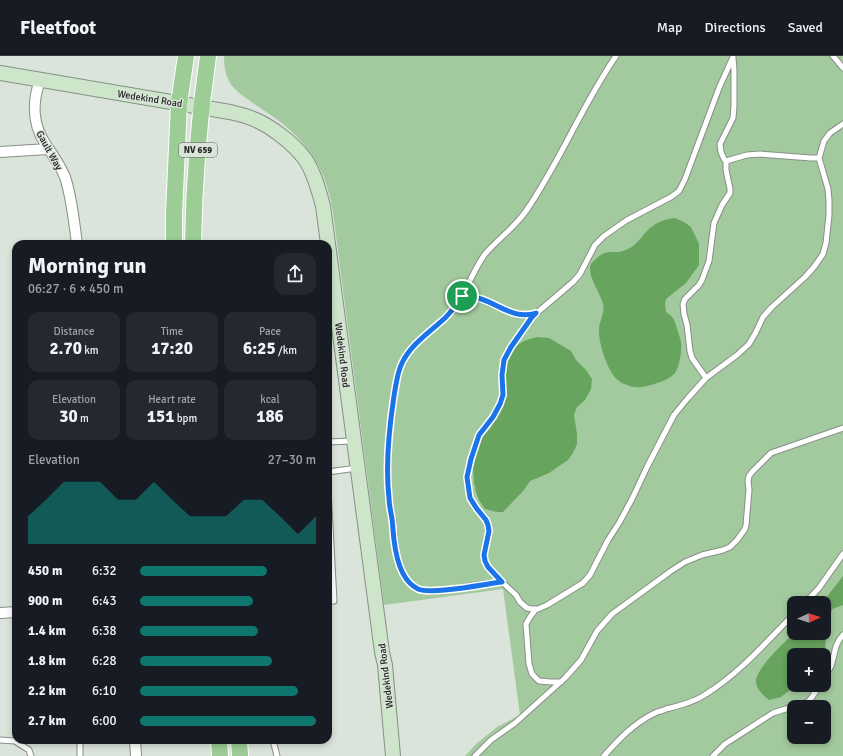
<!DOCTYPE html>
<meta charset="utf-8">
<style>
body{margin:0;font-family:Signika,sans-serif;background:#242831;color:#f1f3f6;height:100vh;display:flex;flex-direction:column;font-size:15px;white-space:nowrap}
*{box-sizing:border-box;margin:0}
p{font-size:13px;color:#9ea1a6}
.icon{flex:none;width:22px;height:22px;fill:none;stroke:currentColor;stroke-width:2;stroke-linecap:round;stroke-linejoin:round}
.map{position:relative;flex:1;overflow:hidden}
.sheet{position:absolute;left:12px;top:184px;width:320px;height:504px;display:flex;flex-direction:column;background:#171b24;border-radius:12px;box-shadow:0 2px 6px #0003}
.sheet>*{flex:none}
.needle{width:26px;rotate:87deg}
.buttons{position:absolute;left:787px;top:540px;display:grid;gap:8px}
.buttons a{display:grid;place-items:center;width:44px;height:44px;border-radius:8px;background:#171b24;box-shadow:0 2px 6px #0003;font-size:20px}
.pin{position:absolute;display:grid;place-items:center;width:34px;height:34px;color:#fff;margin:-17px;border:2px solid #fff;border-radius:50%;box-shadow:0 1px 4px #0007}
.round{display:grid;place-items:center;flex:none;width:42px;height:42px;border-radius:12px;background:#242831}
.overview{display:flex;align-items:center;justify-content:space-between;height:68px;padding:0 16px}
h1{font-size:22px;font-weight:700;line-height:30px}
.figures{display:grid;grid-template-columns:repeat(3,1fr);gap:6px;height:68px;padding:4px 16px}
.figures div{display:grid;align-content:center;border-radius:10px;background:#242831;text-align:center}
.figures b{font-size:17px;font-weight:700}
.figures small{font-size:11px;font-weight:400}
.figures p{font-size:11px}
.chart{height:112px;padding:8px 16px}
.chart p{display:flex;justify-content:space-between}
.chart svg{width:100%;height:72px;margin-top:4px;fill:#0f766e;opacity:.7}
ul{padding:0 16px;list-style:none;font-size:13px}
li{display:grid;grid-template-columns:64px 48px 1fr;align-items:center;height:30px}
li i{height:10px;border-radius:5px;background:#0f766e}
header{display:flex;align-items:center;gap:24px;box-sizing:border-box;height:56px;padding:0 20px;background:#171b24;border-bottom:1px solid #363941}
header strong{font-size:19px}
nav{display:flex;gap:22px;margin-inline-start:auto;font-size:14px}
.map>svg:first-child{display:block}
.green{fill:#a3c99e;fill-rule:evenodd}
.water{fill:#67a45e}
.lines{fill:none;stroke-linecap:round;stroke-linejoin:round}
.lane-casing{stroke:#878f86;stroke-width:7}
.street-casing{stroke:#878f86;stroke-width:12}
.secondary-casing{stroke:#878f86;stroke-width:16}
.primary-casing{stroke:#fff;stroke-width:18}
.lane{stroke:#fff;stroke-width:5}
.street{stroke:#fff;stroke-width:10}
.secondary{stroke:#cde6ca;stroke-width:14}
.primary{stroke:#9bcd94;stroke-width:16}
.route-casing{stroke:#fff;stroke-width:8}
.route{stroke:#1a73e8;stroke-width:5}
.labels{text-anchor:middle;stroke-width:3;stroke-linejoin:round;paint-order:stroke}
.shield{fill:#dbe4da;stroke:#585d57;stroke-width:1}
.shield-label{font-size:9px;font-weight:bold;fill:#20231f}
.street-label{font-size:10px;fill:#20231f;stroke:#dbe4da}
</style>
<header>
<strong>Fleetfoot</strong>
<nav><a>Map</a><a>Directions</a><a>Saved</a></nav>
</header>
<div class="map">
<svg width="843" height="700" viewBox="0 0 843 700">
<rect width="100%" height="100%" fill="#dbe4da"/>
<!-- green -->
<path class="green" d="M224 0H843V700H465L476 688 497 671 520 659 503 533 384 549 333 157C329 128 318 102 297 81 284 67 268 57 253 47 245 41 236 36 230 27 225 18 224 9 224 0ZM794 547H824V577H794ZM794 599H824V629H794ZM794 651H824V681H794Z"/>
<!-- water -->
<path class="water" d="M675 162 684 166 691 171 699 188V209L686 227 666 243 665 248 666 256C675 261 675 267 678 276 679 279 680 282 681 285 682 293 680 310 675 317 670 323 661 326 654 328 645 331 636 333 627 329 625 328 621 327 619 325 607 316 598 286 599 272 600 264 605 256 603 248 601 238 586 218 591 208 592 206 595 204 597 202 608 191 616 200 628 193 636 189 640 183 645 177 653 168 663 163 675 162Z
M537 281 549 282 571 295 576 304 586 314 592 323 591 333 585 344 577 351 574 359 577 378V388L573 397 568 404 549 417 530 425 524 434 503 456H497L485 453 479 444 476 436 474 426 473 412 478 393 482 381 490 373 500 355 507 338C500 321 504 300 519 288 524 284 531 283 537 281Z
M843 520V549L832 553 827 572 824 604V599H794V629H796L781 641 769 644C763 639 758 635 756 627 754 614 785 586 794 577H824V547H822Z"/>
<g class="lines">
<!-- lane casing -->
<g class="lane-casing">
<path id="lane" d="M616 0C582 49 560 106 526 155 515 171 498 183 485 198 472 216 466 238 451 255 436 273 410 286 401 309 398 318 396 329 394 339 389 372 386 407 389 441 389 449 392 457 393 465 395 486 395 524 419 533 431 538 451 533 464 531 476 529 489 527 502 526L488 511 485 505 484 499 489 475 488 469 486 464 477 453 470 442 467 421 471 403 479 379 493 361 500 349 503 339 502 319 504 304 511 291 532 261 573 226 580 218 595 189 604 180 627 164 671 141 679 135 685 123 719 32 733 1
M833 0 843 12
M733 2 734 14V50L733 62 720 88 721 96 724 103 726 105V114L730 133V137L722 149 714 167 709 205 702 224 699 229 685 243 683 248 684 258 687 269 690 295 692 302 706 322 737 299 749 288 756 276 763 261 772 251 805 221 814 211 823 198 826 187 829 159V144L828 133 819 102 824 85 830 77 843 68
M726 105 747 99 760 98 811 102H819
M462 240 475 241 518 259 529 260 535 258
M328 386 353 385
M328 416 357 412
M328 433 334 545H328
M502 526 516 539 520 546 527 552 532 553H538L547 549 583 527 590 519 608 484 619 467 632 443 647 411 674 359 688 342 706 322
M805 547 819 532 843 498
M536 553 530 561 526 568 529 608 532 618 539 625 551 626H561
M824 622C826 618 829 614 831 610 835 599 834 588 843 579
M0 684 15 685 29 694 31 700
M80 684V700
M273 684 277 700
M475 700 491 684 515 667 565 622 581 604 597 575 612 558 671 515 685 506 702 499 723 494 730 491 737 484 745 473 746 469 749 434 748 425 749 420 752 416 771 397 843 372
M604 700C619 683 634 667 655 657 658 655 663 655 666 653 679 650 696 645 706 638 740 617 766 586 794 558
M713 700 725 688 773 657 808 646 812 641 820 629"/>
</g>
<!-- street casing -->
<g class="street-casing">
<path id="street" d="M40 24C32 47 32 68 46 89 53 99 60 109 65 121 72 142 74 166 77 188
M0 96 48 93
M0 557 16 556
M135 684 136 700"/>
</g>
<!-- secondary casing -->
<g class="secondary-casing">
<path id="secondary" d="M0 17 230 56C237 58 244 59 251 62 270 69 293 87 305 103 314 116 319 135 323 150L382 596 385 609 393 700"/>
</g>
<!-- primary casing -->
<g class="primary-casing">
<path id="primary" d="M174 188V158L179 47 186 0
M193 188C194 125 199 62 208 0
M219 684 220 700
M239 684 240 700"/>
</g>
<!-- lane -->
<use href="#lane" class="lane"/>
<!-- street -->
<use href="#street" class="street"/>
<!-- secondary -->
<use href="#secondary" class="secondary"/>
<!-- primary -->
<use href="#primary" class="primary"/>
</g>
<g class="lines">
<!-- route casing -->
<g class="route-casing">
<path id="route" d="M462 240C466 240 471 240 474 241 496 245 513 265 536 257L532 261 511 291 504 304 502 319 503 339 500 348 493 361 479 379 471 403 467 421 470 442 477 453 486 464 488 469 489 475 484 499 485 505 488 511 502 526C485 528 432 539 418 533 401 525 396 501 394 484 393 477 393 470 392 463 391 456 389 449 389 442 385 408 389 373 394 340 396 329 397 317 402 307 411 288 430 276 445 262 451 256 456 249 461 243Z"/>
</g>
<!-- route -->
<use href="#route" class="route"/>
</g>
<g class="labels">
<!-- shield labels -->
<rect class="shield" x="179" y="87" width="38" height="14" rx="3"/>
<g class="shield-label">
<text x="198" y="97">NV 659</text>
</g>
<!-- street labels -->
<g class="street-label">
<text transform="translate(150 42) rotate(9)" y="4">Wedekind Road</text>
<text transform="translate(50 94) rotate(61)" y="4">Gault Way</text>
<text transform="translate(343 299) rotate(83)" y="4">Wedekind Road</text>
<text transform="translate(385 620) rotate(-97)" y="4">Wedekind Road</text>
</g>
</g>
</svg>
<div class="buttons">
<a><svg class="needle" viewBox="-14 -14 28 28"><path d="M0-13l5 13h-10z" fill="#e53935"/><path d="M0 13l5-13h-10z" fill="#9ea1a6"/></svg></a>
<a>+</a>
<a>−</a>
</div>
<div class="pin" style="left:462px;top:240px;background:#1e9e55"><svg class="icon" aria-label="arrive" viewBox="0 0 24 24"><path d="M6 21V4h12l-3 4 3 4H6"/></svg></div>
<section class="sheet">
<div class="overview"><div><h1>Morning run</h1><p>06:27 · 6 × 450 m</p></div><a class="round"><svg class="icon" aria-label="share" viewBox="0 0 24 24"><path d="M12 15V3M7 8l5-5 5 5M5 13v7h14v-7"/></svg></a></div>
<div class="figures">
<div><p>Distance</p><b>2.70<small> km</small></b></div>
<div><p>Time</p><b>17:20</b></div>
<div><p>Pace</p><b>6:25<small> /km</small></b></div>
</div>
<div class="figures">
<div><p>Elevation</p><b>30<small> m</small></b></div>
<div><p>Heart rate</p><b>151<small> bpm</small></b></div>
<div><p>kcal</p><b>186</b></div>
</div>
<div class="chart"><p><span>Elevation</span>27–30 m</p>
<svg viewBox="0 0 160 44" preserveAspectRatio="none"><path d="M0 44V27L10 17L20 6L30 6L40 6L50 17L60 17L70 6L80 17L90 27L100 27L110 27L120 17L130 17L140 27L150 38L160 27V44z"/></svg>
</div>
<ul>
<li><b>450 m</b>6:32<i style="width:72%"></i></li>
<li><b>900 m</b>6:43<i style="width:64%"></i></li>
<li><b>1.4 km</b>6:38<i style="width:67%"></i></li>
<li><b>1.8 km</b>6:28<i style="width:75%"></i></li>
<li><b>2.2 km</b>6:10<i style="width:90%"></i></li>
<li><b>2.7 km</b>6:00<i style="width:100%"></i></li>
</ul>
</section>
</div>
